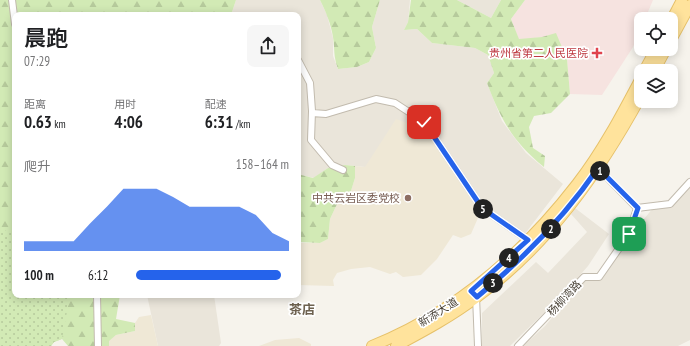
<!DOCTYPE html>
<html lang="zh">
<meta charset="utf-8">
<style>
body{margin:0;font-family:"PT Sans Narrow","Noto Sans SC",sans-serif;background:#f6f6f6;color:#202124;height:100vh;display:flex;flex-direction:column;font-size:15px;white-space:nowrap}
*{box-sizing:border-box;margin:0}
p{font-size:13px;color:#757577}
.icon{flex:none;width:22px;height:22px;fill:none;stroke:currentColor;stroke-width:2;stroke-linecap:round;stroke-linejoin:round}
.map{position:relative;flex:1;overflow:hidden}
.details{position:absolute;left:12px;top:12px;width:289px;height:286px;display:flex;flex-direction:column;background:#fff;border-radius:8px;box-shadow:0 2px 10px #0003}
.details>*{flex:none}
.tools{position:absolute;left:634px;top:12px;display:grid;gap:8px}
.tools a{display:grid;place-items:center;width:44px;height:44px;border-radius:8px;background:#fff;box-shadow:0 2px 10px #0003;font-size:20px}
.pin{position:absolute;display:grid;place-items:center;width:34px;height:34px;color:#fff;margin:-17px;border-radius:8px;box-shadow:0 2px 6px #0006}
.km{position:absolute;width:20px;height:20px;margin:-10px;border-radius:50%;background:#222;color:#fff;font-size:11px;line-height:20px;text-align:center}
.round{display:grid;place-items:center;flex:none;width:42px;height:42px;border-radius:8px;background:#f6f6f6}
.summary{display:flex;align-items:center;justify-content:space-between;height:68px;padding:0 12px}
h1{font-size:22px;font-weight:600;line-height:30px}
.metrics{display:grid;grid-template-columns:repeat(3,1fr);gap:6px;height:68px;padding:4px 12px}
.metrics div{display:grid;align-content:center}
.metrics b{font-size:17px;font-weight:600}
.metrics small{font-size:11px;font-weight:400}
.metrics p{font-size:11px}
.chart{height:112px;padding:8px 12px}
.chart p{display:flex;justify-content:space-between}
.chart svg{width:100%;height:72px;margin-top:4px;fill:#2563eb;opacity:.7}
ul{padding:0 12px;list-style:none;font-size:13px}
li{display:grid;grid-template-columns:64px 48px 1fr;align-items:center;height:30px}
li i{height:10px;border-radius:5px;background:#2563eb}
.map>svg:first-child{display:block}
.residential{fill:#eae5da}
.education{fill:#efe8d6}
.medical{fill:#f6e3e0}
.forest{fill:url(#forest-firs)}
.park{fill:url(#park-dots)}
.lines{fill:none;stroke-linecap:round;stroke-linejoin:round}
.street-casing{stroke:#c2bbae;stroke-width:8}
.primary-casing{stroke:#e6c16a;stroke-width:12}
.street{stroke:#fff;stroke-width:6}
.primary{stroke:#ffe39c;stroke-width:10}
.route-casing{stroke:#fff;stroke-width:8}
.route{stroke:#2563eb;stroke-width:5}
.health-dot{fill:#e0444e;stroke:#fff;stroke-width:1.5}
.education-dot{fill:#8d6e63;stroke:#fff;stroke-width:1.5}
.labels{text-anchor:middle;stroke-width:3.5;stroke-linejoin:round;paint-order:stroke}
.health-label{font-size:11px;fill:#be3a42;stroke:#fff;text-anchor:end}
.education-label{font-size:11px;fill:#785e54;stroke:#fff;text-anchor:end}
.street-label{font-size:11px;fill:#4b4439;stroke:#fff}
.quarter-label{font-size:13px;font-weight:bold;fill:#6e6250;stroke:#fff}
</style>
<div class="map">
<svg width="690" height="346" viewBox="0 0 690 346">
<defs>
<pattern id="forest-firs" width="22" height="20" patternUnits="userSpaceOnUse"><rect width="22" height="20" fill="#d2eab5"/><path d="M5 1l3.5 6h-7zM16 11l3.5 6h-7z" fill="#b6ca9c"/></pattern>
<pattern id="park-dots" width="8" height="8" patternUnits="userSpaceOnUse"><rect width="8" height="8" fill="#d2eab5"/><path d="M2 2h.1M6 6h.1" fill="none" stroke="#b6ca9c" stroke-width="1.8" stroke-linecap="round"/></pattern>
</defs>
<rect width="100%" height="100%" fill="#f6f3ec"/>
<!-- residential -->
<path class="residential" d="M236 0H320L327 15 333 38V56L338 69 357 67 369 62 376 48 372 27 380 0H410L408 22 404 30 417 29 432 43 475 48 488 55 494 73 487 83 502 121 526 153 563 184 524 235 481 211 439 148 365 167 345 165 328 168 314 178 298 174V15H231Z
M457 0H501L491 18Z
M690 178V340L678 346H523L545 326 588 275H597L659 201 668 202Z
M575 208 609 234 588 266 565 292 510 346H482V313L536 262 548 273 587 232 571 214Z
M147 295H214L221 343 219 346H158Z"/>
<!-- education -->
<path class="education" d="M396 119 420 128 439 148 481 211 471 234 461 238 453 235 437 259 421 275 403 277 396 272 390 274 370 267 351 269 337 273 333 280 334 286 298 285V243H320L328 239 330 219 338 202 350 194 355 178V166L365 167Z
M151 315 158 346H109L108 341 116 335 135 331V323L139 317Z
M299 338 311 344V346H259L275 340Z"/>
<!-- medical -->
<path class="medical" d="M525 0H653L645 19H641V28L633 47 602 95 570 94 567 59 542 37 519 40 511 19Z"/>
<!-- forest -->
<path class="forest" d="M0 0H236L231 15H15V295H120L116 319 135 323V331L116 335 109 341V346H68L62 339 54 342 51 346H0Z
M320 0H380L372 27 376 48 369 62 357 67 338 69C333 55 335 49 333 37 331 24 326 12 320 0Z
M411 0H457L491 18 501 0H525L511 19 519 39 542 37 556 33 567 59 570 94 551 113 534 116 529 127 533 148 545 156 544 167C513 142 501 120 487 83L494 73 488 55 475 48 432 43 417 29 404 30 408 22Z
M345 165 355 166V178L350 194 338 202 330 219 328 239 320 243 298 242V174L313 178 328 168Z"/>
<!-- park -->
<path class="park" d="M0 228 15 235V295H70L62 339 54 342 51 346H0Z"/>
<g class="lines">
<!-- street casing -->
<g class="street-casing">
<path id="street" d="M12 0 15 24
M298 60 310 83 312 111 311 140 332 165 343 170
M312 113 326 114 376 99 395 103 424 122 482 208 528 240
M598 168 637 208
M97 295 98 346
M476 296 478 346
M518 346 584 277H599L629 234 637 208 670 204 690 182"/>
</g>
<!-- primary casing -->
<g class="primary-casing">
<path id="primary" d="M671 21 682 0
M671 40 690 5
M644 71 656 49
M654 71 666 49
M372 346C454 313 523 254 577 184 602 152 622 114 641 78
M396 346C424 331 452 316 477 297 548 245 599 173 641 96"/>
</g>
<!-- street -->
<use href="#street" class="street"/>
<!-- primary -->
<use href="#primary" class="primary"/>
</g>
<g class="lines">
<!-- route casing -->
<g class="route-casing">
<path id="route" d="M424 122 482 208 528 240 471 291 477 297C523 259 564 218 598 168L638 208 629 234"/>
</g>
<!-- route -->
<use href="#route" class="route"/>
</g>
<!-- markers -->
<path class="health-dot" d="M595 47h4v4h4v4h-4v4h-4v-4h-4v-4h4z"/>
<circle class="education-dot" cx="408" cy="198" r="4"/>
<g class="labels">
<!-- health labels -->
<g class="health-label">
<text x="588" y="57">贵州省第二人民医院</text>
</g>
<!-- education labels -->
<g class="education-label">
<text x="400" y="202">中共云岩区委党校</text>
</g>
<!-- street labels -->
<g class="street-label">
<text transform="translate(564 298) rotate(-47)" y="4">杨柳湾路</text>
<text transform="translate(438 312) rotate(-32)" y="4">新添大道</text>
</g>
<!-- quarter labels -->
<g class="quarter-label">
<text x="302" y="314">茶店</text>
</g>
</g>
</svg>
<div class="tools">
<a><svg class="icon" aria-label="locate" viewBox="0 0 24 24"><circle cx="12" cy="12" r="6"/><path d="M12 2v4M12 18v4M2 12h4M18 12h4"/></svg></a>
<a><svg class="icon" aria-label="layers" viewBox="0 0 24 24"><path d="M12 4l9 5-9 5-9-5zM3 14l9 5 9-5"/></svg></a>
</div>
<div class="pin" style="left:629px;top:234px;background:#1e9e55"><svg class="icon" aria-label="arrive" viewBox="0 0 24 24"><path d="M6 21V4h12l-3 4 3 4H6"/></svg></div>
<div class="pin" style="left:424px;top:122px;background:#d93025"><svg class="icon" aria-label="check" viewBox="0 0 24 24"><path d="M5 12l5 5 9-10"/></svg></div>
<b class="km" style="left:600px;top:171px">1</b>
<b class="km" style="left:551px;top:229px">2</b>
<b class="km" style="left:493px;top:283px">3</b>
<b class="km" style="left:509px;top:258px">4</b>
<b class="km" style="left:483px;top:209px">5</b>
<section class="details">
<div class="summary"><div><h1>晨跑</h1><p>07:29</p></div><a class="round"><svg class="icon" aria-label="share" viewBox="0 0 24 24"><path d="M12 15V3M7 8l5-5 5 5M5 13v7h14v-7"/></svg></a></div>
<div class="metrics">
<div><p>距离</p><b>0.63<small> km</small></b></div>
<div><p>用时</p><b>4:06</b></div>
<div><p>配速</p><b>6:31<small> /km</small></b></div>
</div>
<div class="chart"><p><span>爬升</span>158–164 m</p>
<svg viewBox="0 0 160 44" preserveAspectRatio="none"><path d="M0 44V38L10 38L20 38L30 38L40 27L50 17L60 6L70 6L80 6L90 11L100 17L110 17L120 17L130 17L140 22L150 33L160 38V44z"/></svg>
</div>
<ul>
<li><b>100 m</b>6:12<i style="width:95%"></i></li>
</ul>
</section>
</div>
